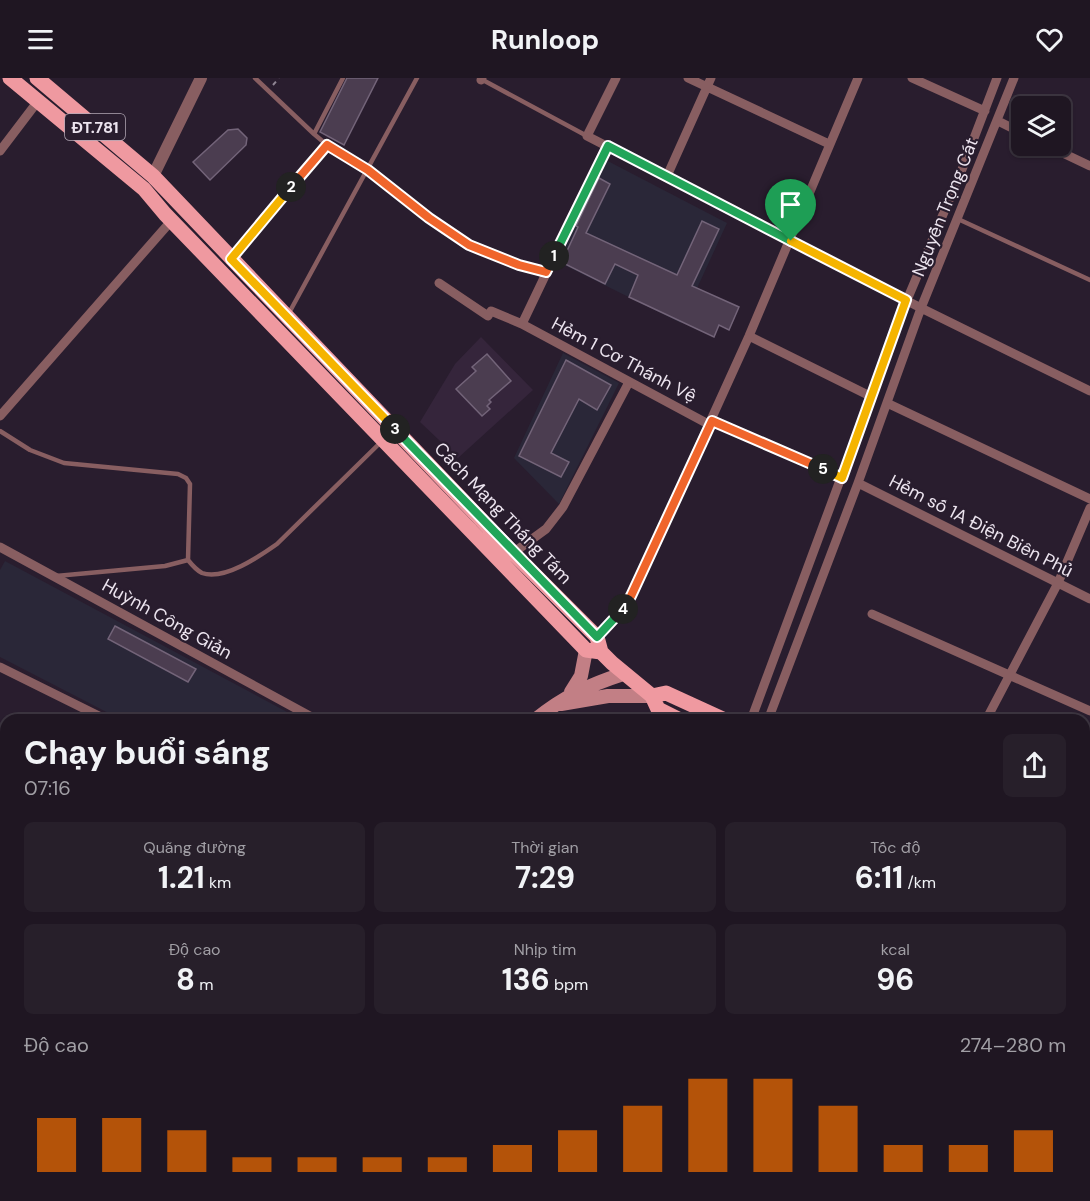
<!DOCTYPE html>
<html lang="vi">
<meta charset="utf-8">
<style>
body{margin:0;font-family:"DM Sans",sans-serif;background:#271f2a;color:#f1f3f6;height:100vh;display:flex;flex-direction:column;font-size:22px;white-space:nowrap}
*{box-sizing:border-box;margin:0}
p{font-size:20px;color:#a19fa5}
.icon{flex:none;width:33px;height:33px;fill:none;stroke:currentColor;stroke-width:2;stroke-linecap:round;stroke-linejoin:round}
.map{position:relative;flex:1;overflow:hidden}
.sheet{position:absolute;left:0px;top:636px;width:1090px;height:488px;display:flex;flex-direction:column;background:#1f1622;border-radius:18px 18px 0 0;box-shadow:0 2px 4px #0004,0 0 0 2px #3c3540}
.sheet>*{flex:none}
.tools{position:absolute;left:1011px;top:18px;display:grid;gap:12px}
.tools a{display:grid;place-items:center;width:60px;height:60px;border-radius:9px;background:#1f1622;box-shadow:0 2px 4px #0004,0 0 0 2px #3c3540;font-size:30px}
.pin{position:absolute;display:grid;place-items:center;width:51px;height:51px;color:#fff;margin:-62px -26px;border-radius:50% 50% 50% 0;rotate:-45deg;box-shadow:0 0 6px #0007}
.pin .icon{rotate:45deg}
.km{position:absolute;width:30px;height:30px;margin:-15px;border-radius:50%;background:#222;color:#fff;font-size:16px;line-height:30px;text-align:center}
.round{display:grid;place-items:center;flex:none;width:63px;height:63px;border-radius:9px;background:#271f2a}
.summary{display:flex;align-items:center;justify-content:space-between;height:102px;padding:0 24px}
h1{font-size:33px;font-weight:700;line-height:45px}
.metrics{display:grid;grid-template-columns:repeat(3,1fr);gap:9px;height:102px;padding:6px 24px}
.metrics div{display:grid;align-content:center;border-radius:9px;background:#271f2a;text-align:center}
.metrics b{font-size:30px;font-weight:700}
.metrics small{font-size:16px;font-weight:400}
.metrics p{font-size:16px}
.chart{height:168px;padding:12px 24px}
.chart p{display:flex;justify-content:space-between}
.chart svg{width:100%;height:108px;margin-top:6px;stroke:#b45309;stroke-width:6}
header{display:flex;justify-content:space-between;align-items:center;height:78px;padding:0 24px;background:#1f1622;font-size:27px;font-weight:700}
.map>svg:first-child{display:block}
.built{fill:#35253b}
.education{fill:#2a2738}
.building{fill:#4b3d50;stroke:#736479;stroke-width:1.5}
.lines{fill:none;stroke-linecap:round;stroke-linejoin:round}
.path{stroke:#8f8593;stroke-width:2;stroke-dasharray:4.5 4.5;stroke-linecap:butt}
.service{stroke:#885e61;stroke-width:4.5}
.minor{stroke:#885e61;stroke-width:9}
.tertiary{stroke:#885e61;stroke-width:12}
.secondary{stroke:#c27f85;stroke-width:14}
.primary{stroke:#ef99a0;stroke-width:15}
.split-1-casing{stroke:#fff;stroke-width:12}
.split-2-casing{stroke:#fff;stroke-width:12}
.split-3-casing{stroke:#fff;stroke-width:12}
.split-4-casing{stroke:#fff;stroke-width:12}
.split-5-casing{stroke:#fff;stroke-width:12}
.split-6-casing{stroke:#fff;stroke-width:12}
.split-1{stroke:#22a559;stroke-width:8}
.split-2{stroke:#f0652b;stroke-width:8}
.split-3{stroke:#f5b400;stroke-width:8}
.split-4{stroke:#22a559;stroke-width:8}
.split-5{stroke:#f0652b;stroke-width:8}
.split-6{stroke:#f5b400;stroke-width:8}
.labels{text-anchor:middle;stroke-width:4.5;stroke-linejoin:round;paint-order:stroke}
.shield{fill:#291d2e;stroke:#b2a8b5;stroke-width:1.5}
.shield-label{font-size:16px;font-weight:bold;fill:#ece4ef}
.street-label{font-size:18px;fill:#ece4ef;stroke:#291d2e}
</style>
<header><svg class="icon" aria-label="menu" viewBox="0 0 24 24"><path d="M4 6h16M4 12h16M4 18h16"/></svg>Runloop<svg class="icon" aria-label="heart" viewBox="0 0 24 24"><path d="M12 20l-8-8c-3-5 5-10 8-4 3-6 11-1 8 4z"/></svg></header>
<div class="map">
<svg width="1090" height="1123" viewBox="0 0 1090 1123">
<rect width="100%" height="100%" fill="#291d2e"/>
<!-- built -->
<path class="built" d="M481 259 533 312 458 380 420 344 455 286Z"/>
<!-- education -->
<path class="education" d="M602 80 727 145 681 245 552 181Z
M563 275 619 305 559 426 514 380Z
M5 483 302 642H122L0 579V492Z"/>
<!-- building -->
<path class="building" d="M347 0H378L344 67 320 54Z
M238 51 247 60 246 67 210 102 193 84 228 52Z
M599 100 610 106 586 155 677 197 702 143 719 151 692 208 739 229 729 252 719 247 714 259 629 219 638 197 615 186 605 206 559 183 564 174 566 175 578 149 576 148Z
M487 276 511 303 489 322 491 324 487 328 490 331 482 338 456 311 476 293 472 289Z
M566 282 611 307 597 332 579 321 551 375 569 384 561 399 519 378Z
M115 548 196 591 188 604 108 561Z"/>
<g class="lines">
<!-- path -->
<path class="path" d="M273 7 279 0
M373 96 429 139 469 167 537 192"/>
<!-- service -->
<path class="service" d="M255 0 314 56 327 67 368 92
M481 1 587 58
M314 56 343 0
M301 98 327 67
M958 141 1090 202
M289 235 417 0
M0 353 30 372 64 385 178 396 186 400 190 406 188 482 165 488 56 498
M188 482C192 487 196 492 202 495 224 503 260 478 277 466L382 363
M1084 712 1090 702
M0 848 6 845
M1084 864 1090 868
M1084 1035 1090 1022
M1084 1060 1090 1063
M0 1109 6 1112
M991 1118 1001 1123
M221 1123 226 1118
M558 1123 560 1118
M1044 1123 1046 1118"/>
<!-- minor -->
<path class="minor" d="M616 0 587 58 921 230 1090 313
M688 0 829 66
M912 0 985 33
M481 2 482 0
M998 43 1022 55
M1048 68 1090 88
M0 73 38 23
M667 98 711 0
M231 181 301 98
M439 205 488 238 491 233 522 246 710 347
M522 246 607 68
M749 258 872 319
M887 325 1090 421
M0 338 172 142
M712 343 842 400
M858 405 1090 521
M0 469 317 642
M513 475 546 451 563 429 629 304
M872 536 1090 633
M597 559 622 534 631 518 749 258 858 0
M0 589 107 642
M751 642 907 222 963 89 997 0
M768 642 858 405 921 230 1014 0
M986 642 1058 505 1090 430"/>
<!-- tertiary -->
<path class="tertiary" d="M153 98 201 0"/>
<!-- secondary -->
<path class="secondary" d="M571 614 581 598 586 572
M561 626 608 618H652
M535 642C563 619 589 607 623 596
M0 743 6 741
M165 1123 170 1118
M190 1123 195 1118"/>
<!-- primary -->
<path class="primary" d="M10 0 144 111 165 136 586 572 601 574
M37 0 153 98 513 475 597 559 601 574 612 585 652 618 658 631 680 642
M652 618 666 615 725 642
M1084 814 1090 817
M1084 832 1090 835"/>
</g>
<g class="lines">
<!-- split-1 casing -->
<g class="split-1-casing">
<path id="split-1" d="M554 178 608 68 791 163"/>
</g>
<!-- split-2 casing -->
<g class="split-2-casing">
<path id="split-2" d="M291 109 327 67 368 92 429 140 469 167 519 187 546 194 554 178"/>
</g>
<!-- split-3 casing -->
<g class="split-3-casing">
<path id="split-3" d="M291 109 231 181 395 351"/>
</g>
<!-- split-4 casing -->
<g class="split-4-casing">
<path id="split-4" d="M395 351 597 559 623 531"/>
</g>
<!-- split-5 casing -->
<g class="split-5-casing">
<path id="split-5" d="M623 531 631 518 712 343 823 391"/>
</g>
<!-- split-6 casing -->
<g class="split-6-casing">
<path id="split-6" d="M791 163 906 222 842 400 823 391"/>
</g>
<!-- split-1 -->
<use href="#split-1" class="split-1"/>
<!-- split-2 -->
<use href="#split-2" class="split-2"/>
<!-- split-3 -->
<use href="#split-3" class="split-3"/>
<!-- split-4 -->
<use href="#split-4" class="split-4"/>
<!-- split-5 -->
<use href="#split-5" class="split-5"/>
<!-- split-6 -->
<use href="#split-6" class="split-6"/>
</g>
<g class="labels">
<!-- shield labels -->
<rect class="shield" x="65" y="36" width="60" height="26" rx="4.5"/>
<g class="shield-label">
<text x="95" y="55">ĐT.781</text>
</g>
<!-- street labels -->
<g class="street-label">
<text transform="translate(945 129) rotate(-68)" y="6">Nguyễn Trọng Cát</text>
<text transform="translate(624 282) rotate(28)" y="6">Hẻm 1 Cơ Thánh Vệ</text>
<text transform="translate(503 435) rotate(46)" y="6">Cách Mạng Tháng Tám</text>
<text transform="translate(981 448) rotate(27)" y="6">Hẻm số 1A Điện Biên Phủ</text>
<text transform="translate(167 541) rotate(29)" y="6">Huỳnh Công Giản</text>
</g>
</g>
</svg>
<div class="tools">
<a><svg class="icon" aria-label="layers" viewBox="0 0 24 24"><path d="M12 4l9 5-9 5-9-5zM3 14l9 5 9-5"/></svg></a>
</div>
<div class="pin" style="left:791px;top:163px;background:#1e9e55"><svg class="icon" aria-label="arrive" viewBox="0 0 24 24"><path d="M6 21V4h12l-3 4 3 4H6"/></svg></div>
<b class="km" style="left:554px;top:178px">1</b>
<b class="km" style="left:291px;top:109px">2</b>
<b class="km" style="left:395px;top:351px">3</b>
<b class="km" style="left:623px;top:531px">4</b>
<b class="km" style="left:823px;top:391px">5</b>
<section class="sheet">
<div class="summary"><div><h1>Chạy buổi sáng</h1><p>07:16</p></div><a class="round"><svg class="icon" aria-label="share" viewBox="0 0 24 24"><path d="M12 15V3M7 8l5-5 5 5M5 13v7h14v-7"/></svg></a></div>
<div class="metrics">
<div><p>Quãng đường</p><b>1.21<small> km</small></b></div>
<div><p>Thời gian</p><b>7:29</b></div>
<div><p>Tốc độ</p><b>6:11<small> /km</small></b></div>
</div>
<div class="metrics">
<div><p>Độ cao</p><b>8<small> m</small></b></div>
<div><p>Nhịp tim</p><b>136<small> bpm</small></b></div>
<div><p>kcal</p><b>96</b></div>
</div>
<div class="chart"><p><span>Độ cao</span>274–280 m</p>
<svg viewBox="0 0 160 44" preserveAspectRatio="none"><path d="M5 44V22M15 44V22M25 44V27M35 44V38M45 44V38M55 44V38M65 44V38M75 44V33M85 44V27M95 44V17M105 44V6M115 44V6M125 44V17M135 44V33M145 44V33M155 44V27"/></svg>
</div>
</section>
</div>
